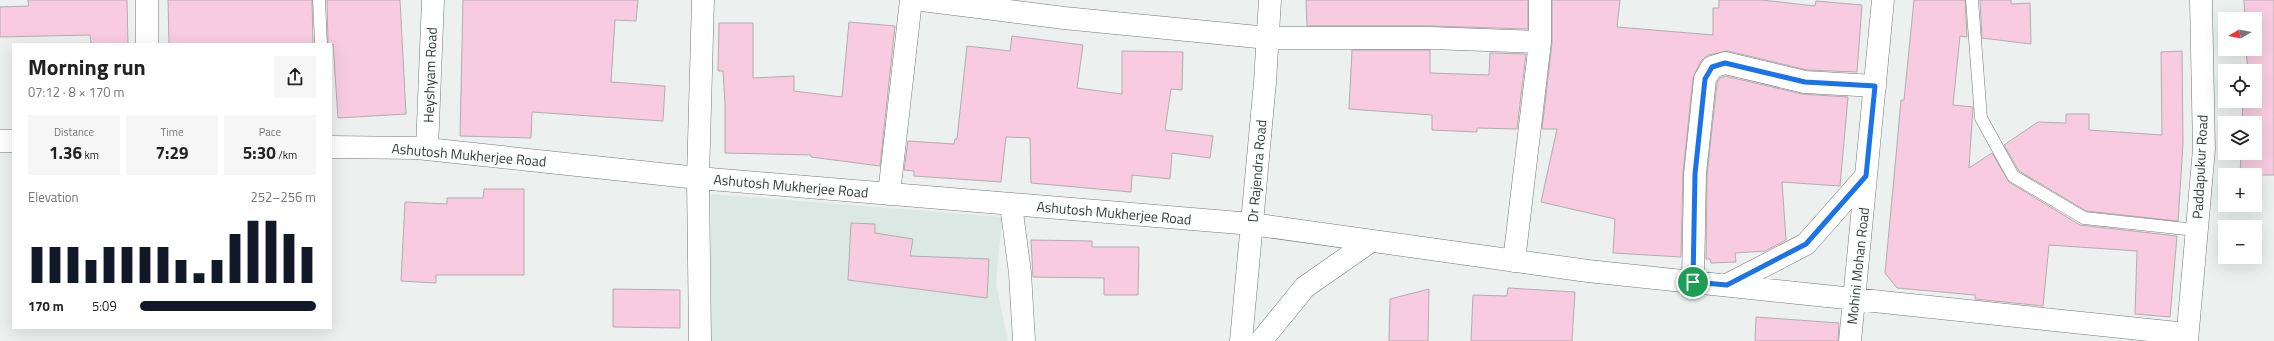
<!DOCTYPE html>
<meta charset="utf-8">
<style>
body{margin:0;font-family:"Titillium Web",sans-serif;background:#f6f6f6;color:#222;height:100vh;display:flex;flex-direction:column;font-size:15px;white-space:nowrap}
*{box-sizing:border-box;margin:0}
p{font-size:13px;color:#767676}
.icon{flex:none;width:22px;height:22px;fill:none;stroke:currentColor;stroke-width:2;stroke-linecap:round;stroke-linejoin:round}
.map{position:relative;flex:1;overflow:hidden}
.sheet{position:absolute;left:12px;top:43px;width:320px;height:286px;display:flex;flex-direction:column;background:#fff;border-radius:0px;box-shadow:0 4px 16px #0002}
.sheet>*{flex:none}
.needle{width:26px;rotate:260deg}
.tools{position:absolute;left:2218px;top:12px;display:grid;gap:8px}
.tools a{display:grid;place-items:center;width:44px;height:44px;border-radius:0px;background:#fff;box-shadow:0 4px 16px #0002;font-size:20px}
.pin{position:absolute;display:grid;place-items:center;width:34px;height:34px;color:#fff;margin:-17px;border:2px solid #fff;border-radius:50%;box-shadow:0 1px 4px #0007}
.round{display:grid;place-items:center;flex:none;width:42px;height:42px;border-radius:0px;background:#f6f6f6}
.summary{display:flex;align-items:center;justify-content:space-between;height:68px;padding:0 16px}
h1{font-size:22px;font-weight:700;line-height:30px}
.stats{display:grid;grid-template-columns:repeat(3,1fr);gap:6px;height:68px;padding:4px 16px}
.stats div{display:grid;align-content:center;border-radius:0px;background:#f6f6f6;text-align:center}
.stats b{font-size:17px;font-weight:700}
.stats small{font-size:11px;font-weight:400}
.stats p{font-size:11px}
.chart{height:112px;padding:8px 16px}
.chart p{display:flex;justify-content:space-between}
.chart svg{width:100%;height:72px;margin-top:4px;stroke:#111827;stroke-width:6}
ul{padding:0 16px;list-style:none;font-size:13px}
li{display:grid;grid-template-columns:64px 48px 1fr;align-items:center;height:30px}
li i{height:10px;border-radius:5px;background:#111827}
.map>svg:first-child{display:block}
.built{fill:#dbe8e4}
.building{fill:#f8cbe0;stroke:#b1adae}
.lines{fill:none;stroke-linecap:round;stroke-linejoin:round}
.lane-casing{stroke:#757877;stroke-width:13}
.street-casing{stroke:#757877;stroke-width:23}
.lane{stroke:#fff;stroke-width:12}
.street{stroke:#fff;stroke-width:22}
.route-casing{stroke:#fff;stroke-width:8}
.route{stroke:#1a73e8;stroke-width:5}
.labels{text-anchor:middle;stroke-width:3.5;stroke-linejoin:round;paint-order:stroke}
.street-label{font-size:14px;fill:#3a3c3b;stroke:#fafefd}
</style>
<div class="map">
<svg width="2274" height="341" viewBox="0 0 2274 341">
<rect width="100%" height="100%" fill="#ecf0ef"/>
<!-- built -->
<path class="built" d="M711 194 1002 217 996 284 1008 341H711Z"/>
<!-- building -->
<path class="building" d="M28 0H127L128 44H91L90 35 0 37V7L29 6Z
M168 0H312L313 44H169Z
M327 0H400L406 114 338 118 333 44H328Z
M463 0H638L636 21 615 20 611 82 665 86 663 121 532 112 531 138 460 136Z
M1306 0H1528V29L1431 26H1307Z
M1552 0H1620L1617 27 1713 35V8H1719V0H1762L1815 6 1816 1 1862 5 1857 72 1807 70 1728 51 1708 55 1701 61 1693 78 1683 173 1681 257 1613 253 1615 219 1541 202 1557 129H1542L1552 43Z
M1914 0H1965L1967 37 1960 36 1953 105 1973 107 1969 168 1992 153 2009 182 2080 225 2177 236 2170 317 2135 314 2137 251 2049 245 2043 306 1975 299V295L1897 288 1885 273 1897 145 1901 100H1904Z
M1980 0H2011V4L2030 3 2031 44 1982 38Z
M2244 0H2274V175H2240L2241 153H2255V123H2242L2243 104 2249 105V101H2255V71H2248L2246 49H2255V19H2245Z
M849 22 895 26 880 166 811 157V155L725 153V103L723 71H718L719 23H753V78L794 76V91L842 97Z
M1012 36 1083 45 1077 88 1122 94V51L1183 52 1182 90 1171 89 1165 130 1213 136 1210 158 1172 153 1170 179 1132 175 1131 192 1031 183 1030 138 1006 137 1001 182 914 176V171L904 170 908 141 954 144 955 139H957L967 46 1010 51Z
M1352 50H1430V73L1489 75 1490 53 1526 54 1517 129 1477 128V132L1432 130V115L1349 109Z
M2182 51 2183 143 2178 221 2086 211 2019 171 2004 145 2038 122 2066 123V114H2089V130L2162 135 2161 52Z
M1725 76 1802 94 1848 97 1840 186 1782 182 1786 240 1765 251 1735 253 1736 262 1711 263 1710 259H1706L1707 175 1717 83 1720 78Z
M484 189H524V275H436V283L401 281 405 202 447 204V198H483Z
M851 223 875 224V233L913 239 910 256 989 259 987 298 848 280Z
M1031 240 1092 241V247H1139L1138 295H1104V278L1033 277Z
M1508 288 1575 292 1572 341H1471L1473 295 1507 296Z
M613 289 680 290V328L613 327Z
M1429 289 1428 341H1389L1390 299Z
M1756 317 1839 323 1838 341H1755Z"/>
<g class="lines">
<!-- lane casing -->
<g class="lane-casing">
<path id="lane" d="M319 0 321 44
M1972 0 1981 118 2013 176 2084 218 2196 230"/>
</g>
<!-- street casing -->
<g class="street-casing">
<path id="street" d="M147 0V44
M922 0 1064 18 1268 38H1431L1540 42
M0 141H13
M331 147 417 148 698 178 1252 224 1588 271 2187 334
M427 149 433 0
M889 194 911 0
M1011 205 1020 273 1024 341
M1514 261 1540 42V0
M1693 281 1695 174 1705 79 1712 67 1725 63 1805 82 1875 86
M1727 285 1806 244 1866 176
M700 341 698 178 703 0
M1241 341 1265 82 1270 0
M1261 341 1305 287 1371 241
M1850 341 1883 0
M2187 341 2204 149 2201 0"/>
</g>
<!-- lane -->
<use href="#lane" class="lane"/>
<!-- street -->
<use href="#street" class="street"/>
</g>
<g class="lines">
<!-- route casing -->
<g class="route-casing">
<path id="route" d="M1725 63 1805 82 1875 86 1866 176 1806 244 1727 285 1693 282 1695 174 1705 79 1712 67Z"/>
</g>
<!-- route -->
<use href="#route" class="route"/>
</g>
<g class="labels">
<!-- street labels -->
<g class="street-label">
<text transform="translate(430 75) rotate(-88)" y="5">Heyshyam Road</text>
<text transform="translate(469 155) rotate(5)" y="5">Ashutosh Mukherjee Road</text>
<text transform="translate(2200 167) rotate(-87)" y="5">Paddapukur Road</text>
<text transform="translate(1257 171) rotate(-85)" y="5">Dr Rajendra Road</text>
<text transform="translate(791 186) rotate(5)" y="5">Ashutosh Mukherjee Road</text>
<text transform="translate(1114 213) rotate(5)" y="5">Ashutosh Mukherjee Road</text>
<text transform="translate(1858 266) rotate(-84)" y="5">Mohini Mohan Road</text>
</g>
</g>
</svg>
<div class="tools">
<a><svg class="needle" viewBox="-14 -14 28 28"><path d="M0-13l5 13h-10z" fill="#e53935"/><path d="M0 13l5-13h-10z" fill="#767676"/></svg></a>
<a><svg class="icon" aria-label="locate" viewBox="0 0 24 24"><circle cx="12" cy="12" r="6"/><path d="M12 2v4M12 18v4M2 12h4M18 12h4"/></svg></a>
<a><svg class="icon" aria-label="layers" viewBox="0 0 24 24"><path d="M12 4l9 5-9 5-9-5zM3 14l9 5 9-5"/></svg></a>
<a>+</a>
<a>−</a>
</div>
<div class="pin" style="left:1693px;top:282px;background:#1e9e55"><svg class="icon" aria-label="arrive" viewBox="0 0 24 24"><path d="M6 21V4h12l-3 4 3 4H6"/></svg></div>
<section class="sheet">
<div class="summary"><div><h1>Morning run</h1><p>07:12 · 8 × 170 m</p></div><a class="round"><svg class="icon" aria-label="share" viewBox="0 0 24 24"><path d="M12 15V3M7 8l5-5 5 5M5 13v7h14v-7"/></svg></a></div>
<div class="stats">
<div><p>Distance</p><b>1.36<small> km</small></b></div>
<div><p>Time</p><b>7:29</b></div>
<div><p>Pace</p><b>5:30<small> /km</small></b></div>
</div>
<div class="chart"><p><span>Elevation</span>252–256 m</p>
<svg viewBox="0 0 160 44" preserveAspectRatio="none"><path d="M5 44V22M15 44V22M25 44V22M35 44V30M45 44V22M55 44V22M65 44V22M75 44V22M85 44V30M95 44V38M105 44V30M115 44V14M125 44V6M135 44V6M145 44V14M155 44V22"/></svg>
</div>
<ul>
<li><b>170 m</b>5:09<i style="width:100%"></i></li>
</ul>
</section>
</div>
